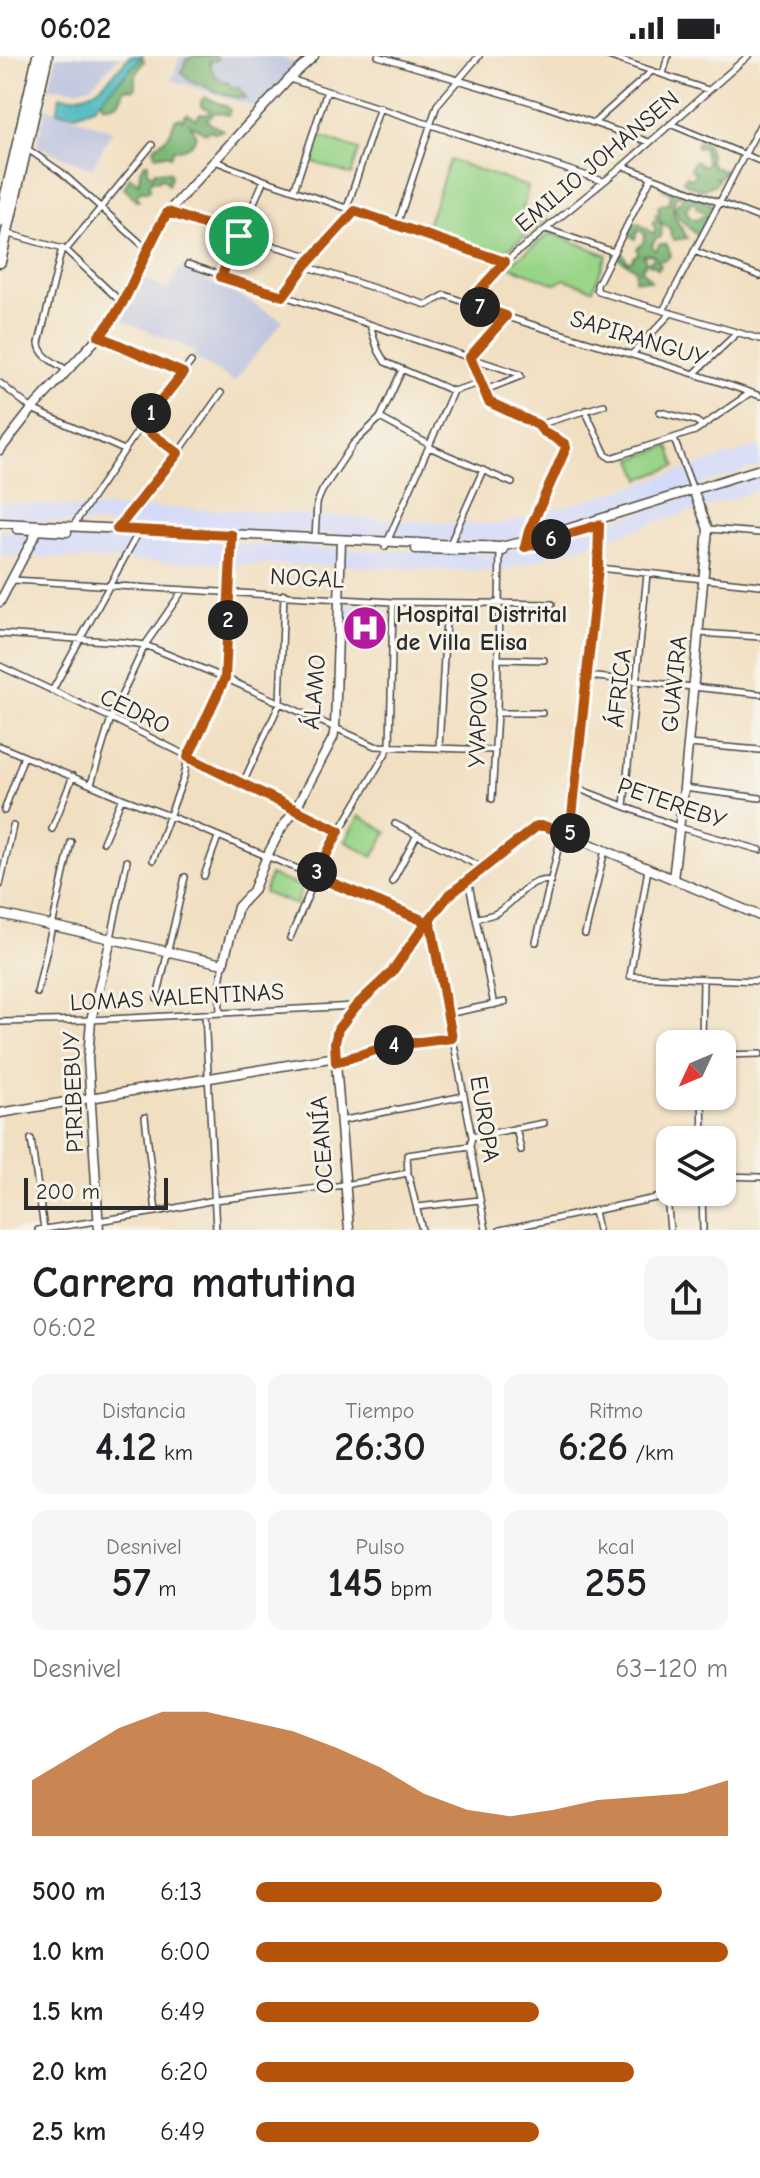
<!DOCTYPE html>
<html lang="es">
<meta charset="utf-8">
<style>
body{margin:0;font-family:"Comic Neue",sans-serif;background:#f6f6f6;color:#202124;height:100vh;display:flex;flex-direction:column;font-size:30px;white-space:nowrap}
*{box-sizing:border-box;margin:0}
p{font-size:26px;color:#757577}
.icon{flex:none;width:44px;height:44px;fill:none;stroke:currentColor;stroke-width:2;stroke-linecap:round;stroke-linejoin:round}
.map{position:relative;height:1174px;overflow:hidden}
.details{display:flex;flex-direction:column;background:#fff;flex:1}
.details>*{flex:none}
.needle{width:52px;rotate:226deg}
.buttons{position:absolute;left:656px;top:974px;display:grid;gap:16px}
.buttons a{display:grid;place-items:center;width:80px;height:80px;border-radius:16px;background:#fff;box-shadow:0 2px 6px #0004;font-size:40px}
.scale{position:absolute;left:24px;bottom:20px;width:144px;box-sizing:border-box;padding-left:8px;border:4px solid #2b2b2b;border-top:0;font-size:22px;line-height:28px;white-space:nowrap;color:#2b2b2b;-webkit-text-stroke:6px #f7f3e8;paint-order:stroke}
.pin{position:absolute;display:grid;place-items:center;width:68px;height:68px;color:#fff;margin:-34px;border:4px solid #fff;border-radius:50%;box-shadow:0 2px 8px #0007}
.km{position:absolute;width:40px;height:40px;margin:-20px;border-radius:50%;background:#222;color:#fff;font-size:22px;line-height:40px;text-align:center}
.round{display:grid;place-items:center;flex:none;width:84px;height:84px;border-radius:16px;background:#f6f6f6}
.summary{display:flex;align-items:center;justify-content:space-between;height:136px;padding:0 32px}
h1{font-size:44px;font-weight:700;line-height:60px}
.stats{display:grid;grid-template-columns:repeat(3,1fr);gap:12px;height:136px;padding:8px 32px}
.stats div{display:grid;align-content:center;border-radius:16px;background:#f6f6f6;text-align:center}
.stats b{font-size:40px;font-weight:700}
.stats small{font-size:22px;font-weight:400}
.stats p{font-size:22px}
.chart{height:224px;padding:16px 32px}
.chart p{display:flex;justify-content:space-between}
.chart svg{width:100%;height:144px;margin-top:8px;fill:#b45309;opacity:.7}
ul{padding:0 32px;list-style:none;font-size:26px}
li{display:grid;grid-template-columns:128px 96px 1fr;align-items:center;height:60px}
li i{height:20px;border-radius:10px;background:#b45309}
.status{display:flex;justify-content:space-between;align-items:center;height:56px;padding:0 40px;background:#fff;direction:ltr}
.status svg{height:22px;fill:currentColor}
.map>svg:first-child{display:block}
.built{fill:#d3d9f9}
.industrial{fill:#bcc3de}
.green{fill:#99d589;stroke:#62805a;stroke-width:2}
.forest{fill:#7ab675;stroke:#527050;stroke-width:2}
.water{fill:#4bbac1;stroke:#3b7276;stroke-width:2}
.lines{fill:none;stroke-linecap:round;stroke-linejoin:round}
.street-casing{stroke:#494642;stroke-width:8}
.secondary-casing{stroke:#494642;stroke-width:11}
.highway-casing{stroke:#494642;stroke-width:13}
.street{stroke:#fff;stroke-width:5}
.secondary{stroke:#fff;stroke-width:8}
.highway{stroke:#fff;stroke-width:10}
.route-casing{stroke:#fff;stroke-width:16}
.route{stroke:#b45309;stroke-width:10}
.labels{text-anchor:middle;stroke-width:6;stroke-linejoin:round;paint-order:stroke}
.street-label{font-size:24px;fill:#2b2b2b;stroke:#f7f3e8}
.poi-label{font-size:24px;font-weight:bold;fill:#2b2b2b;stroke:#f7f3e8;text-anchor:start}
</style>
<div class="status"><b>06:02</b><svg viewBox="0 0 49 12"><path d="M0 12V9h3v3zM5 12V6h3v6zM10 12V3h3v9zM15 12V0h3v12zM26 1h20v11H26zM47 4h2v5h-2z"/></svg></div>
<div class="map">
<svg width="760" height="1174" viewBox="0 0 760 1174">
<rect width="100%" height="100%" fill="#f7f3e8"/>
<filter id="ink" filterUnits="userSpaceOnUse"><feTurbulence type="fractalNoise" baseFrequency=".0125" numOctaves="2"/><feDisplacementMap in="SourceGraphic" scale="16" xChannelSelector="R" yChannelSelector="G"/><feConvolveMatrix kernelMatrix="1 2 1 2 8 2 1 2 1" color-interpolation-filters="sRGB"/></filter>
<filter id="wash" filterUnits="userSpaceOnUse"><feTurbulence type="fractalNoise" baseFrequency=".006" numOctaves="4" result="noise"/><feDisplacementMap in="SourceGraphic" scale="32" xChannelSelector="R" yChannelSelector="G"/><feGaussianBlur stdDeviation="1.8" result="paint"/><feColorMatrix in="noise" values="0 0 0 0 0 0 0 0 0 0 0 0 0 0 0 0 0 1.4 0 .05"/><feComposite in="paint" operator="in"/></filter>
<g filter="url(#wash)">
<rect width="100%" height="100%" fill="#f1dfc1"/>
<!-- built -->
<path class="built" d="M760 390V410L510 488 0 463V446L85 451 240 454 458 468H501L594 442Z
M760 420V434L500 516 341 510 228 508 0 500V475L341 493 499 498Z
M344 548 387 549 386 592 343 591Z"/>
<!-- industrial -->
<path class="industrial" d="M57 0H120L91 30 80 33 49 32Z
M180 0H276L302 9 259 52 172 24Z
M46 51 112 75 92 113 37 90Z
M179 212 242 241 283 265 234 326 194 301 195 295 120 263 138 220 168 234Z"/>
<!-- green -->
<path class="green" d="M319 80 359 94 351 119 310 105Z
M450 104 528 131 523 153 548 163 501 198 426 172Z
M551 177 607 199 593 233 564 223 556 228 508 210Z
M669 390 676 410 641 423 633 403Z
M359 760 387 776 373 801 345 785Z
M270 819 302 831 296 849 264 837Z"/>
<!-- forest -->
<path class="forest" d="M215 0 218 2 216 5H210C210 17 218 24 229 27L231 32 238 31 246 42C234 42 209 35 201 27L198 28C191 26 186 23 182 16L186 4 194 0Z
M139 2 144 4V6C137 12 134 24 135 33L132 34 128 32 124 34C120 47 116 51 102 49V40Z
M205 41 226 50 230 54 228 59 215 56 211 60 206 63 212 69 223 74 215 77 212 74 205 77 190 68 196 80C193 89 183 94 174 93L171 100 165 98 156 100 154 92C158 86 161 87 166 82 170 78 173 70 175 64L180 62 183 64 184 60 188 58 196 63 200 58H207L211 54 201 50V45Z
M702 83C707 88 712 98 709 104L712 107V111H717L721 115 726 114V116L718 122 715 121 718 124 714 129 701 134 686 128 683 124 687 120 691 123 696 117 690 113 694 105H697L702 110 707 108 703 91 697 92 696 89 698 85Z
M145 107H148V116L151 118 153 119 155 115 170 116 171 122 168 129 164 123 160 122 158 125 153 123 149 128 150 133 147 136 141 134 137 140 139 145H137L124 132 130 121 139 127 140 114Z
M660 126 666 127 670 133 674 131 680 132V140L676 139C668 164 679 163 687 182L674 184 671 181 670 173 655 160 656 158 660 160 658 151 663 148H669L671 138 662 132Z
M685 137H690L714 150V153L710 155 711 159H708L697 152 695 146 689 147 688 152H685L690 162 696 164 703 160 712 162 703 178 699 181 678 161 674 151 681 145Z
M655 164 662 168 661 181 655 183 652 189 653 193 656 194 660 188 667 189 671 199 665 204H658L661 210 658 213 654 209H650L648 206 654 203 655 200 648 198 643 199 646 205 645 209 641 210 643 213 642 214 651 225 635 224V217L637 214 614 199 616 194C623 196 624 199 627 205H632L633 201 638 198 637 192 643 187 645 178 641 175H637L635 183 630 179 628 173 634 168H639L654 178 656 174 652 167Z"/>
<!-- water -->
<path class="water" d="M130 0H143L94 51 77 58 57 56 60 40C97 45 107 24 130 0Z"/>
</g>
<g filter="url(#ink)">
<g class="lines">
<!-- street casing -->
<g class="street-casing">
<path id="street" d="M378 0 538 48 649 86
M608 0 708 34
M663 18 668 0
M290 23 603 125
M595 66 652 15
M670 68 760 105
M26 92 61 116 147 193
M215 105 264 124 505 206
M623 110 760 162
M651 122 597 229V233L599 236 760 283
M294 134 327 35
M347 152 380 51
M169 156 239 180 313 201
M397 169 437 49 479 0
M546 173 614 196
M6 177 66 194 121 246
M62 192 39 287C40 301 56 307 67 314
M66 194 152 89
M694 195 760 220
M188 208 519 318 521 320
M305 210 427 249 445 239C548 278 656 302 760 340
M221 221 264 124
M284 240 305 210 355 155
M468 247 505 206 623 110 748 0
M663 255 760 69
M370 269 378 294 385 306 453 335 480 327
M100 280 183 317
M632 298 671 257
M470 301 489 346 538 369 543 375 566 390 527 479 525 491
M470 301 506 260
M695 317 737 277
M0 327 32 353 124 394
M483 335 521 320
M585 354 606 399 611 402 695 375 750 337
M660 356 696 365 703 370
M380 362 430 389
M538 369 604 349
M141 370 178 397
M674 383 693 434
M429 391 512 427
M73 470 141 370 191 306
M118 473 178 397 221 337
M708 473 760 477
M315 482 317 447 322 435 353 388 380 362 402 314
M449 490 483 414
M385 491 453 335
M598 512 760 529
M13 524 393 546 552 548
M699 577 760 581
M0 578 123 586 145 589 225 622 375 690 495 694
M498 603 544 604
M0 610 111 662 339 775
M587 620 760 638
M52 635 137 479
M497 657H542
M689 688 760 694
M0 690 122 742 170 760 426 866
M439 691 447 547
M91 728 111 662 145 589 183 534
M242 729 280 647 284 538
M574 731 678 771 760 794
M684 732 760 742
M492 743 497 657 500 493
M624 750 647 518
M4 755 24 700
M395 768 483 812
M52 773 73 720
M570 779 598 512 599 463
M103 786 122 742
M153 804 184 721 188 701 225 622 232 479
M648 813 630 920 760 925
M204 820 218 781
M468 824 494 949
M392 826 417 779
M0 829 13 770
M477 862C483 861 490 860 496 857 516 847 526 821 551 825
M430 865 472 1081 470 1090 486 1174
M585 878 605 794
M111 882 127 805
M290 882 326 798 390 690 393 546
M536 886 562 776
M37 937 71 786
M157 942 185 821
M220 957 219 934 223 908
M205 958 216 1174
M447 958 505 946
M0 966 91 964 355 950
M702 988 703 923
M722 999 760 998
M336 1006 389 990 452 982
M702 1040 703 1084
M145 1061 156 1156
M340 1065 464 1040
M516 1072 521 1094
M472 1081 544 1067
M31 1083 44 1173
M722 1120 760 1121
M670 1126 666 1130 670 1174
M702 1136 703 1174
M417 1151 480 1144
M594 1155 598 1174
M38 1174 156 1156 214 1144 345 1129 408 1117
M422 1174 408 1117 407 1099 470 1090
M500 1174 666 1140"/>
</g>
<!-- secondary casing -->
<g class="secondary-casing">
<path id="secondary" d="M0 394 32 353 113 265 154 178 168 156 289 23 314 0
M0 467 500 491 532 484 760 413
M17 473 67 476
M416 493 503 495
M0 546 38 473
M673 823 684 732 708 473 693 434
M0 858 223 908 238 851 253 835 267 800 281 773 295 754 333 682 335 672 341 484
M0 1057 336 1001
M99 1174 88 1002 91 964 111 883
M349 1174 336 1006 335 987 338 973 356 950 391 917 441 847 534 773 544 770 562 776 760 860"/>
</g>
<!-- highway casing -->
<g class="highway-casing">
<path id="highway" d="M0 165 38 0
M0 206 47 0"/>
</g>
<!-- street -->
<use href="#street" class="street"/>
<!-- secondary -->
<use href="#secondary" class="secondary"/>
<!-- highway -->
<use href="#highway" class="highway"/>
</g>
</g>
<g class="lines" filter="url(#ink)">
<!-- route casing -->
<g class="route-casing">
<path id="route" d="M355 155 505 206 468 247 506 260 470 301 489 346 538 369 543 375 565 388 566 392 529 475 525 491 599 469 598 512 570 780 544 770H537L448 840 430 863 452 982 389 990 336 1006 335 987 338 973 356 950 391 917 427 866 315 820 339 775 188 701 225 622 232 479 117 473 178 397 141 370 183 317 99 280C129 249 143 194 168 156L239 180 221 221 283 240 305 210Z"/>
</g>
<!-- route -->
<use href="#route" class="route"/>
</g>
<!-- icons -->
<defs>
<g id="hospital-disc" transform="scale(2.3)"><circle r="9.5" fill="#b5179e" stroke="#f7f3e8"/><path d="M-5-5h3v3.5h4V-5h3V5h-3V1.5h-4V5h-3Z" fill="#fff"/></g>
</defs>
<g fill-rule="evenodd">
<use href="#hospital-disc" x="365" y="572"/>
</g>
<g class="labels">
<!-- street labels -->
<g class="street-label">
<text transform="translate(597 105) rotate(-40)" y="8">EMILIO JOHANSEN</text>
<text transform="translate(639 282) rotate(17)" y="8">SAPIRANGUY</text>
<text transform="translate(307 522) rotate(3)" y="8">NOGAL</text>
<text transform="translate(674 628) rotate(-84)" y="8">GUAVIRA</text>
<text transform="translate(619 632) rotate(-84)" y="8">ÁFRICA</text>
<text transform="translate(314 636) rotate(-85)" y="8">ÁLAMO</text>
<text transform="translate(135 655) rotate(26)" y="8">CEDRO</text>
<text transform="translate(478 664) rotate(-88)" y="8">YVAPOVO</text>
<text transform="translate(672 747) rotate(19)" y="8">PETEREBY</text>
<text transform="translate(177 941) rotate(-3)" y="8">LOMAS VALENTINAS</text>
<text transform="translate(73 1036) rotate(-92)" y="8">PIRIBEBUY</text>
<text transform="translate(485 1063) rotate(81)" y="8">EUROPA</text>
<text transform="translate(322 1089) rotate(-94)" y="8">OCEANÍA</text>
</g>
<!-- poi labels -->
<g class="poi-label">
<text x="396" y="566">Hospital Distrital<tspan x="396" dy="28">de Villa Elisa</tspan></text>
</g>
</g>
</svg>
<div class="buttons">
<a><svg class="needle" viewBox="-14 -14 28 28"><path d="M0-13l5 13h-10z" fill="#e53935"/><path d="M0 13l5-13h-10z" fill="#757577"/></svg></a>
<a><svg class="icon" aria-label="layers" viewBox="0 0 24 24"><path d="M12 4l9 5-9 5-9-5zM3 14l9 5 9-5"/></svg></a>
</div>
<div class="scale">200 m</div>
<div class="pin" style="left:239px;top:180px;background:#1e9e55"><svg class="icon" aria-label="arrive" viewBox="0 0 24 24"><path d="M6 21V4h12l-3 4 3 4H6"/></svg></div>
<b class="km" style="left:151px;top:357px">1</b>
<b class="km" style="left:228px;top:564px">2</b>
<b class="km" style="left:317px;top:816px">3</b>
<b class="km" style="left:394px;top:989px">4</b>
<b class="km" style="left:570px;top:777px">5</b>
<b class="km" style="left:551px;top:483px">6</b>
<b class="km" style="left:480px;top:251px">7</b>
</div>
<section class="details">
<div class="summary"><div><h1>Carrera matutina</h1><p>06:02</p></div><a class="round"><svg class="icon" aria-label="share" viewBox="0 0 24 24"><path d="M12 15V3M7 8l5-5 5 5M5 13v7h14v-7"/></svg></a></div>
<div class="stats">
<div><p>Distancia</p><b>4.12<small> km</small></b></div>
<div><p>Tiempo</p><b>26:30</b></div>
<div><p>Ritmo</p><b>6:26<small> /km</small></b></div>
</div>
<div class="stats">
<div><p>Desnivel</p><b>57<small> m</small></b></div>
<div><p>Pulso</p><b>145<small> bpm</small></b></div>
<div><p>kcal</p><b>255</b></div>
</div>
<div class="chart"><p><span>Desnivel</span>63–120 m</p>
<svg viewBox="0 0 160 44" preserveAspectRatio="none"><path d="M0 44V27L10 19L20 11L30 6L40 6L50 9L60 12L70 17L80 23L90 31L100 36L110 38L120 36L130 33L140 32L150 31L160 27V44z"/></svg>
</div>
<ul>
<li><b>500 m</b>6:13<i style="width:86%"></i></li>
<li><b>1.0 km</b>6:00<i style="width:100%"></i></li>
<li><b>1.5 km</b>6:49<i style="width:60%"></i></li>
<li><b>2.0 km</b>6:20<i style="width:80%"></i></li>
<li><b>2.5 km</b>6:49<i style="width:60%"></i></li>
</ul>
</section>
